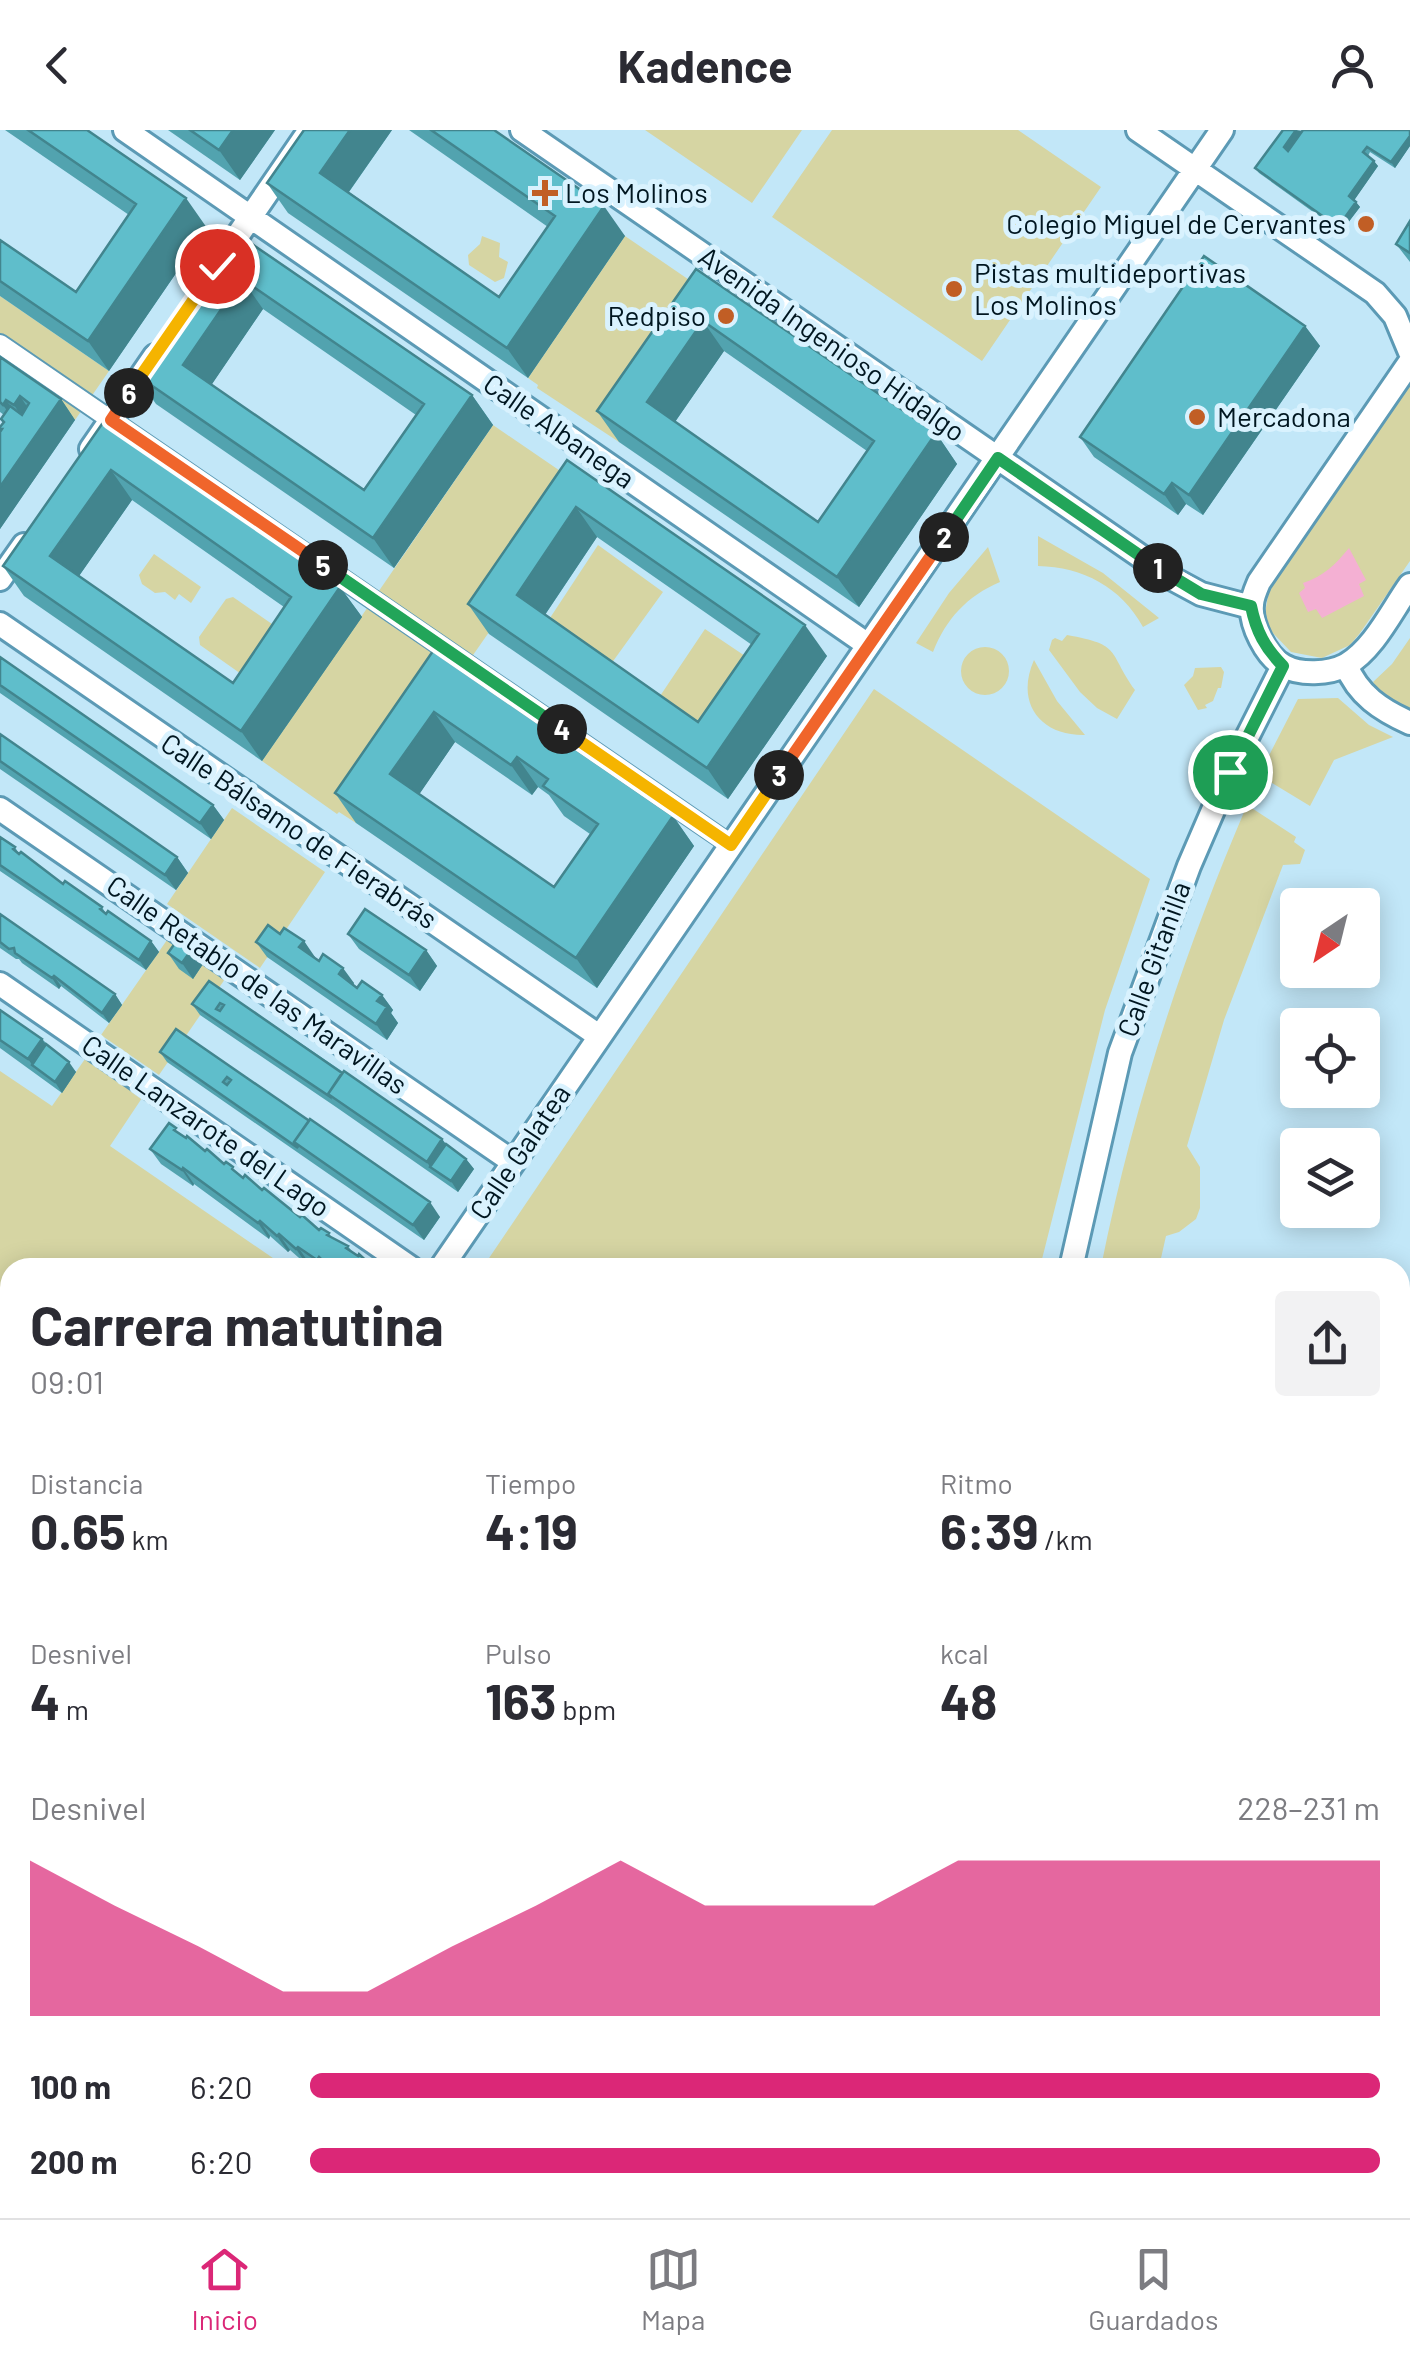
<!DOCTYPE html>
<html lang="es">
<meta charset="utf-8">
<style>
body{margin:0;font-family:Barlow,sans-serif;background:#f2f2f3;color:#2b2b33;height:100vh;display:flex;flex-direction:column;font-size:38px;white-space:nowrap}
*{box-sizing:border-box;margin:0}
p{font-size:32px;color:#7c7c81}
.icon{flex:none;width:55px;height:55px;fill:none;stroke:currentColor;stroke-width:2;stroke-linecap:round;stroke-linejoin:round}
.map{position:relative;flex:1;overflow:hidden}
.sheet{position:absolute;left:0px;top:1128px;width:1410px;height:962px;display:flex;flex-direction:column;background:#fff;border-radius:30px 30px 0 0;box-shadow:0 5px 25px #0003}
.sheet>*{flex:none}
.needle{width:65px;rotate:215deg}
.buttons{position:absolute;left:1280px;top:758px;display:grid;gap:20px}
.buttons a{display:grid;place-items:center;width:100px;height:100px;border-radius:10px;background:#fff;box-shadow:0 5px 25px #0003;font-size:50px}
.pin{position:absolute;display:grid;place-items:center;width:85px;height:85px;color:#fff;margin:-42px;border:5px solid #fff;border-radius:50%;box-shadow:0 2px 10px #0007}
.km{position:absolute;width:50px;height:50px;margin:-25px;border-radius:50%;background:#222;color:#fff;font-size:28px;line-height:50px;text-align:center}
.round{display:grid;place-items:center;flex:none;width:105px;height:105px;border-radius:10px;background:#f2f2f3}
.overview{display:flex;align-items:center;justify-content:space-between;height:170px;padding:0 30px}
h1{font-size:55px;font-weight:700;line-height:75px}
.stats{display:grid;grid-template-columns:repeat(3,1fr);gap:15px;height:170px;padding:10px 30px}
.stats div{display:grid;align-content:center}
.stats b{font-size:50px;font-weight:700}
.stats small{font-size:28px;font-weight:400}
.stats p{font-size:28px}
.chart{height:280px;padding:20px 30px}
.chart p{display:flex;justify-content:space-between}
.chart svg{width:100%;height:180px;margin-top:10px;fill:#db2777;opacity:.7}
ul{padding:0 30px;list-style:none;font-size:32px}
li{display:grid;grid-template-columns:160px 120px 1fr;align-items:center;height:75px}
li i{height:25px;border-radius:12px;background:#db2777}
header{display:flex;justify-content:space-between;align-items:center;height:130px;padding:0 30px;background:#fff;font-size:45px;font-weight:700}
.tabs{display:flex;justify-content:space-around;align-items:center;height:140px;border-top:2px solid #e1e1e2;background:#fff;font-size:28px;color:#7c7c81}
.tabs a{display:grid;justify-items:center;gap:5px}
.tabs .active{color:#db2777}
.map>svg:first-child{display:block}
.green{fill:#d6d5a3}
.water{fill:#f4b0d3}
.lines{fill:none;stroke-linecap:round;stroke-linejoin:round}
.pedestrian-casing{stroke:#5c9ab5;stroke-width:22}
.minor-casing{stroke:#5c9ab5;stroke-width:28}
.pedestrian{stroke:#fff;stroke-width:18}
.minor{stroke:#fff;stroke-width:22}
.rail{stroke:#678592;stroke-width:6}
.wall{fill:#52a3af;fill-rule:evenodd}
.shaded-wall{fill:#42858e}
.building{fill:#5fbecb;stroke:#42858e;stroke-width:2.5;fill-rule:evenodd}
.split-1-casing{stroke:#fff;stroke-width:20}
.split-2-casing{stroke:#fff;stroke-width:20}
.split-3-casing{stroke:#fff;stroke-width:20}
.split-4-casing{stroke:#fff;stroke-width:20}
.split-5-casing{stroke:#fff;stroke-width:20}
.split-6-casing{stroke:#fff;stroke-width:20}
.split-7-casing{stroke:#fff;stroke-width:20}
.split-1{stroke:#22a559;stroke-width:12}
.split-2{stroke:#22a559;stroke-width:12}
.split-3{stroke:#f0652b;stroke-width:12}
.split-4{stroke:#f5b400;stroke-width:12}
.split-5{stroke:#22a559;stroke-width:12}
.split-6{stroke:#f0652b;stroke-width:12}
.split-7{stroke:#f5b400;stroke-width:12}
.poi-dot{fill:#c15e25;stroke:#d9f2fe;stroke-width:4}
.labels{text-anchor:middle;stroke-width:10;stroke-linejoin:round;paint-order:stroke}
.poi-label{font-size:28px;fill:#001620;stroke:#d9f2fe;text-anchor:start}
.street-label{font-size:28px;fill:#001620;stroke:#d9f2fe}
</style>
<header><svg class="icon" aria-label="back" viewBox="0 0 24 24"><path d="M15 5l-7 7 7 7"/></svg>Kadence<svg class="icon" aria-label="person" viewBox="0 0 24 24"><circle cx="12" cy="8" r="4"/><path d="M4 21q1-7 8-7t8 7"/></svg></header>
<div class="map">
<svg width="1410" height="2088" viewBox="0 0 1410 2088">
<rect width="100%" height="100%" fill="#c2e7f8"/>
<!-- green -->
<path class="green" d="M645 0H802L752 73Z
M832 0H1018L1101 57 982 231 772 87Z
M482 106 500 113 499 127 508 132 504 148 495 152 469 135 468 125 480 114Z
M625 106 717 169 619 312 537 258 538 255 528 248Z
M0 166 109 241 75 290 0 237Z
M1410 252V431L1360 503 1350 515 1322 528 1291 522 1270 500 1265 484 1270 453Z
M493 295 588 360 356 693 339 682 337 684 262 631Z
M1038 406 1103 443 1159 488 1143 497C1121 457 1083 437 1038 436Z
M598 415 663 462 611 534 548 491Z
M988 417 1000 452C967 466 946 489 933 522L916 513 949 463Z
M154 424 201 457 191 473 179 464 175 470 165 462 155 463 142 454 139 445Z
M233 467 295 510 261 558 200 515 199 507 226 469Z
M705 499 769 542 720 615 656 572Z
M1067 505C1123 515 1107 521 1135 560L1117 589 1097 578 1080 562 1049 520 1052 510 1055 508 1062 511Z
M1410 508V579L1379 562 1373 552 1392 534Z
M961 541a24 24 0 1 1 48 0a24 24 0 1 1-48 0Z
M1034 530 1057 571 1085 605C1040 606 1015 573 1034 530Z
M1221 537 1224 542 1221 558H1218L1213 571 1205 575 1207 578 1198 580 1184 555 1193 546 1195 538Z
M874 559 1150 749 1105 880 1040 1137H483Z
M1338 568 1369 595 1393 607 1334 630 1310 676 1259 645 1298 569Z
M1247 675 1296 707 1294 712 1305 720 1300 734 1283 735 1224 890 1187 1016 1200 1037V1078L1196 1089 1179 1102 1166 1106 1159 1137H1101C1133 977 1183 825 1247 675Z
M232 678 325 742 260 838 167 774Z
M167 810 225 849 159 945 101 905Z
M85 929 142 968 110 1016 286 1137 10 1138V1169L0 1162V941L52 976Z
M0 1224 10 1231V1486L0 1474Z
M1410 1281V1597L1400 1600V1297Z
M749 2080H1007L1012 2088H740Z"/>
<!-- water -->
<path class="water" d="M1349 418 1366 450 1359 454 1364 466 1322 488 1316 479 1308 482 1299 463 1305 458 1303 453C1324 446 1335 435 1349 418Z"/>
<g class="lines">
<!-- pedestrian casing -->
<g class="pedestrian-casing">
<path id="pedestrian" d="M0 214 731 715
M1400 2050 1410 2081"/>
</g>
<!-- minor casing -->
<g class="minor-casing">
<path id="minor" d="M125 0 868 515
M522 0 1175 450 1201 464 1251 477
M1138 0 1375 163 1395 186 1410 222
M221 130 310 0
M1410 232 1259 452C1256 459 1252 468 1252 475 1250 494 1266 527 1284 536 1300 545 1329 544 1346 535 1374 519 1392 480 1410 455
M91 319 155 226
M0 449 24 415
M0 494 599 906
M1346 535C1358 565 1381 580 1410 593
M0 679 513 1032
M0 854 411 1138
M441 1138 1222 0
M1071 1138 1120 923 1189 736 1230 641 1283 536
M0 1195 10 1202
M1400 1625 1410 1621
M1400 1942 1410 1939
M1029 2080 1034 2088
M1137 2080 1140 2088"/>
</g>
<!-- pedestrian -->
<use href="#pedestrian" class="pedestrian"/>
<!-- minor -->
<use href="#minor" class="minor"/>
<!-- rail -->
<path class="rail" d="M1400 1237 1410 1221
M707 2088 715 2080
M726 2088 734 2080"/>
</g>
<!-- wall -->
<path class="wall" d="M5 0H87L207 98 109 241 0 166V110L76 162 129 85Z
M168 0H275L240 50Z
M304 0H392L349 62 499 167 548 97 409 0H494L625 106 528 248 288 83 267 53Z
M1410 0V16L1395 38 1370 22 1368 26 1378 36 1354 70 1360 77 1341 102 1259 43 1255 38 1303 1Z
M1410 91V132L1396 114Z
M233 101 472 265 493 295 394 438 156 274 135 244ZM263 179 416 285 364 360 211 255Z
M696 139 936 303 957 334 859 477 619 312 597 281ZM724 221 867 321 818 392 675 292Z
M1305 196 1320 216 1203 385 1186 374 1178 385 1094 327 1080 307Z
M0 227 61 269 75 290 0 399V297L3 292 1 289 4 285 0 282Z
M102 294 340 457 362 487 262 631 24 466 3 436ZM132 370 284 477 233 553 79 446Z
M567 330 827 526 728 669 489 504 468 474ZM597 407 752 515 698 592 545 485Z
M433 521 673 686 694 716 597 858 356 693 335 663ZM455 612 532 665 538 657 549 665 564 686 590 704 554 757 419 664Z
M0 527 213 675 224 690 211 709 0 563Z
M0 604 177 727 188 743 176 760 0 639Z
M0 707 15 717 19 724 63 754 102 777 106 784 151 811 159 822 146 840 0 741Z
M0 784 115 864 122 875 109 893 61 856 59 859 22 833 19 829H16L0 818Z
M280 804 304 811 314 828 354 853 353 855 357 858 382 865 393 880 391 883 398 893 387 910 267 827 256 812Z
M348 804 426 820 437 836 420 861 359 819Z
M168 823 203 834 193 849 179 839Z
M209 851 442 1009 446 1014 466 1029 474 1039 458 1062 336 977 200 885 192 874Z
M0 880 42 909 76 942 62 963 0 918Z
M176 899 440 1087 424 1110 167 932 160 922Z
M181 1005 319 1100 329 1103 332 1108 348 1116 353 1123 374 1138H316L309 1133 307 1135 290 1120 288 1122 270 1106 269 1109 194 1054 193 1056 161 1034 150 1019Z
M1410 1640V1688H1408L1401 1678Z
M1400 1842 1410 1852V1889L1400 1892Z
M1164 2080H1194L1197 2088H1167Z"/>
<!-- shaded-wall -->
<path class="shaded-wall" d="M233 0H275L240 50 219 20Z
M350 0H392L341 73 320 43Z
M1296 0 1303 1 1287 23 1284 17Z
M1410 6V16L1395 38 1391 32Z
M1374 31 1378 36 1353 72 1349 66Z
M186 68 207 98 109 241 88 211Z
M1356 72 1360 77 1341 102 1338 97Z
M604 76 625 106 528 248 507 218Z
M242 149 263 179 204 266 183 235Z
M703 191 724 221 668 302 647 272Z
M1305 196 1320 216 1203 385 1189 365Z
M472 265 493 295 394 438 373 408Z
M20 266 34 287 28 296 14 275Z
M61 269 75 290 0 399V357Z
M6 270 21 290 17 295 3 275Z
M936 303 957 334 859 477 837 447Z
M111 340 132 370 72 456 50 426Z
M1172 353 1186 374 1178 385 1164 364Z
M576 377 597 407 538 495 517 465Z
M340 457 362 487 262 631 241 601Z
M805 495 827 526 728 669 707 638Z
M434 582 455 612 412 675 390 644Z
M517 627 538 657 532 665 511 635Z
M213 675 224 690 211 709 200 693Z
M673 686 694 716 597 858 576 828Z
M177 727 188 743 176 760 165 745Z
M151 811 159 822 146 840 139 830Z
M304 811 315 827 310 833 299 817Z
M192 819 203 834 193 849 182 833Z
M426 820 437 836 420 861 409 845Z
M343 838 354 853 350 860 339 844Z
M54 846 61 856 59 859 52 848Z
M115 864 122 875 109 893 102 883Z
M382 865 393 880 391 883 398 893 387 910 376 894 377 871Z
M42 909 53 925 33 936 28 929Z
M69 932 76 942 62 963 55 952Z
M442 1009 453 1025 430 1037 427 1032Z
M466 1029 474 1039 458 1062 451 1051Z
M183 1038 194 1054 193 1056 182 1040Z
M430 1072 440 1087 424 1110 413 1095Z
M260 1091 270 1106 269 1109 258 1093Z
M279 1104 290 1120 288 1122 277 1106Z
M298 1117 309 1133 307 1135 296 1119Z
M319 1127 326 1138H322L317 1130Z"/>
<!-- building -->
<path class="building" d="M28 0H87L186 68 88 211 0 151V110L76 162 136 74Z
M190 0H233L219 20Z
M304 0H350L320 43 499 167 555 86 431 0H494L604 76 507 218 267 53Z
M1283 0H1296L1284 17 1288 21 1303 0H1410V6L1391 32 1367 17 1363 22 1374 31 1349 66 1356 72 1338 97 1255 38Z
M1410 91V123L1396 114Z
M233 101 472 265 373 408 135 244ZM242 149 424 274 364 360 183 235Z
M1204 126 1305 196 1189 365 1172 353 1164 364 1080 307Z
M696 139 936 303 837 447 597 281ZM703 191 874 311 818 392 647 272Z
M0 227 61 269 0 357V302L2 299H0V297L4 292 1 289 10 276 22 285 29 273 20 266 14 275 6 270 3 275 0 272Z
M102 294 340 457 241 601 3 436ZM111 340 291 467 233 553 50 426Z
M567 330 805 495 707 638 468 474ZM576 377 759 504 698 592 517 465Z
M433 521 673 686 576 828 335 663ZM434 582 511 635 517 627 548 649 543 656 598 694 554 757 390 644Z
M0 527 213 675 200 693 0 555Z
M0 604 177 727 165 745 0 631Z
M0 707 15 717 13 719 19 724 21 722 63 754 65 751 102 777 100 779 106 784 108 781 151 811 139 830 0 735Z
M365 779 426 820 409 845 348 804Z
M0 784 115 864 102 883 54 846 52 848 15 823 14 818 9 819 0 812Z
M268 795 280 804 284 798 304 811 299 817 319 831 323 824 343 838 339 844 357 858 362 851 382 865 377 871 387 877 376 894 256 812Z
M178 809 192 819 182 833 168 823Z
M209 851 342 943 328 964 329 966 192 874ZM220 873 224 875 220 881 216 879Z
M0 880 42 909 28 929 0 910Z
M176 899 308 990 309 991 294 1012 298 1018 160 922ZM227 947 231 950 227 955 223 952Z
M46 914 69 932 55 952 32 935Z
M344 941 442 1009 427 1032 328 964Z
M310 989 430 1072 413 1095 294 1012Z
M169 993 176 998 174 1000 186 1008 187 1006 205 1021 207 1019 224 1034 226 1032 233 1037 232 1039 243 1048 245 1045 262 1060 264 1058 300 1087 302 1085 319 1100 321 1098 329 1103 327 1105 348 1116 346 1118 358 1126 359 1124 374 1138H330L319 1127 317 1130 298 1117 296 1119 279 1104 277 1106 260 1091 258 1093 183 1038 182 1040 150 1019Z
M446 1014 466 1029 451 1051 430 1037Z
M1410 1640V1675L1401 1678 1400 1643Z
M1403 1841 1410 1862V1876L1400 1879V1842Z
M1410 1970V2009L1400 1980V1974Z
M1164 2080H1187L1166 2087Z
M1339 2080H1341L1344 2088H1316Z
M1361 2080H1388L1391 2088H1363Z"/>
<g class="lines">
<!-- split-1 casing -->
<g class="split-1-casing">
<path id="split-1" d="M1158 438 1201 464 1251 476C1256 501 1265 518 1283 536L1230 642"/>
</g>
<!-- split-2 casing -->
<g class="split-2-casing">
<path id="split-2" d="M944 407 998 328 1158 438"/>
</g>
<!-- split-3 casing -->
<g class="split-3-casing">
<path id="split-3" d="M779 645 944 407"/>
</g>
<!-- split-4 casing -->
<g class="split-4-casing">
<path id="split-4" d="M562 599 731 715 779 645"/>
</g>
<!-- split-5 casing -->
<g class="split-5-casing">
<path id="split-5" d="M323 435 562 599"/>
</g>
<!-- split-6 casing -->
<g class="split-6-casing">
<path id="split-6" d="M129 263 111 290 323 435"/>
</g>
<!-- split-7 casing -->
<g class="split-7-casing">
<path id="split-7" d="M129 263 217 136"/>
</g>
<!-- split-1 -->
<use href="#split-1" class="split-1"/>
<!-- split-2 -->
<use href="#split-2" class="split-2"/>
<!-- split-3 -->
<use href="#split-3" class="split-3"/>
<!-- split-4 -->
<use href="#split-4" class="split-4"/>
<!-- split-5 -->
<use href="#split-5" class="split-5"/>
<!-- split-6 -->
<use href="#split-6" class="split-6"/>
<!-- split-7 -->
<use href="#split-7" class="split-7"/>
</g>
<!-- markers -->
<g class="poi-dot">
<path d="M540 48h10v10h10v10h-10v10h-10v-10h-10v-10h10z"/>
<circle cx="1366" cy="94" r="10"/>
<circle cx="954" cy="159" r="10"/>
<circle cx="726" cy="186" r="10"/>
<circle cx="1197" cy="287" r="10"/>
</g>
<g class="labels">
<!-- poi labels -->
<g class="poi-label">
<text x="565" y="73">Los Molinos</text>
<text x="1346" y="104" text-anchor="end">Colegio Miguel de Cervantes</text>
<text x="974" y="153">Pistas multideportivas<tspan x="974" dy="32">Los Molinos</tspan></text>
<text x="706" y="196" text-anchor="end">Redpiso</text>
<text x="1217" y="297">Mercadona</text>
</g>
<!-- street labels -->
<g class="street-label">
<text transform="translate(832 214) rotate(35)" y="10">Avenida Ingenioso Hidalgo</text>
<text transform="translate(559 301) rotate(35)" y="10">Calle Albanega</text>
<text transform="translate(299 701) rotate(34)" y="10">Calle Bálsamo de Fierabrás</text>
<text transform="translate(1154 829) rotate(-70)" y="10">Calle Gitanilla</text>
<text transform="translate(257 855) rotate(35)" y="10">Calle Retablo de las Maravillas</text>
<text transform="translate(206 996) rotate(35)" y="10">Calle Lanzarote del Lago</text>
<text transform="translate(520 1022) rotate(-56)" y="10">Calle Galatea</text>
</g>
</g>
</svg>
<div class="buttons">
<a><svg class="needle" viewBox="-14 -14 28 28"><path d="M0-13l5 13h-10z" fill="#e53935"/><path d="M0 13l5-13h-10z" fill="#7c7c81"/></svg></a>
<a><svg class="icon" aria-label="locate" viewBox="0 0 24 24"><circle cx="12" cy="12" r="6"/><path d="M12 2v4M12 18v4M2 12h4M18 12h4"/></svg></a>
<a><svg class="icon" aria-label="layers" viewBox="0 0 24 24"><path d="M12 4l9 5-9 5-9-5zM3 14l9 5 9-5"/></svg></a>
</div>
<div class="pin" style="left:1230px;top:642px;background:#1e9e55"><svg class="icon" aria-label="arrive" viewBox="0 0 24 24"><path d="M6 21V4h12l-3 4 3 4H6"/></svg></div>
<div class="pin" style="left:217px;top:136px;background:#d93025"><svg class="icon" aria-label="check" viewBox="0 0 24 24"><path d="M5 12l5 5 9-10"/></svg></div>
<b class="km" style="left:1158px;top:438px">1</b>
<b class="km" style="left:944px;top:407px">2</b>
<b class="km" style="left:779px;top:645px">3</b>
<b class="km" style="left:562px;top:599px">4</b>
<b class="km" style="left:323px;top:435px">5</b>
<b class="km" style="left:129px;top:263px">6</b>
<section class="sheet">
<div class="overview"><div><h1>Carrera matutina</h1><p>09:01</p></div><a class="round"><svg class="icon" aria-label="share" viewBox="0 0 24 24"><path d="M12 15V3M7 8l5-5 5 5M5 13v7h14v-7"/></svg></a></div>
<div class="stats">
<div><p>Distancia</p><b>0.65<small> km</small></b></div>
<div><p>Tiempo</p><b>4:19</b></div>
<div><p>Ritmo</p><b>6:39<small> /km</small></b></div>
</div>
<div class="stats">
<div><p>Desnivel</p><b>4<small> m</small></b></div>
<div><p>Pulso</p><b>163<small> bpm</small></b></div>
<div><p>kcal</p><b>48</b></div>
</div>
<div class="chart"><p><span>Desnivel</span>228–231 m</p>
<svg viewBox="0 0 160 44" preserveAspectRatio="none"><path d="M0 44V6L10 17L20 27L30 38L40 38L50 27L60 17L70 6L80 17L90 17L100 17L110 6L120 6L130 6L140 6L150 6L160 6V44z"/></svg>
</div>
<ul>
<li><b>100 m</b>6:20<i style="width:100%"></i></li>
<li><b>200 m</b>6:20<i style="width:100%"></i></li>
</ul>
</section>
</div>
<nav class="tabs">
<a class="active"><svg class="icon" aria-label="home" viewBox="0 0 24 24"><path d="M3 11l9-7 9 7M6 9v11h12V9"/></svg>Inicio</a>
<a><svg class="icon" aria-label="map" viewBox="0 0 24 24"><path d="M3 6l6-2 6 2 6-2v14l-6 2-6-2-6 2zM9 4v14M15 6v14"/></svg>Mapa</a>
<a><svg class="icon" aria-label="saved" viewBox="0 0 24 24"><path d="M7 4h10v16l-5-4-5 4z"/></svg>Guardados</a>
</nav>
